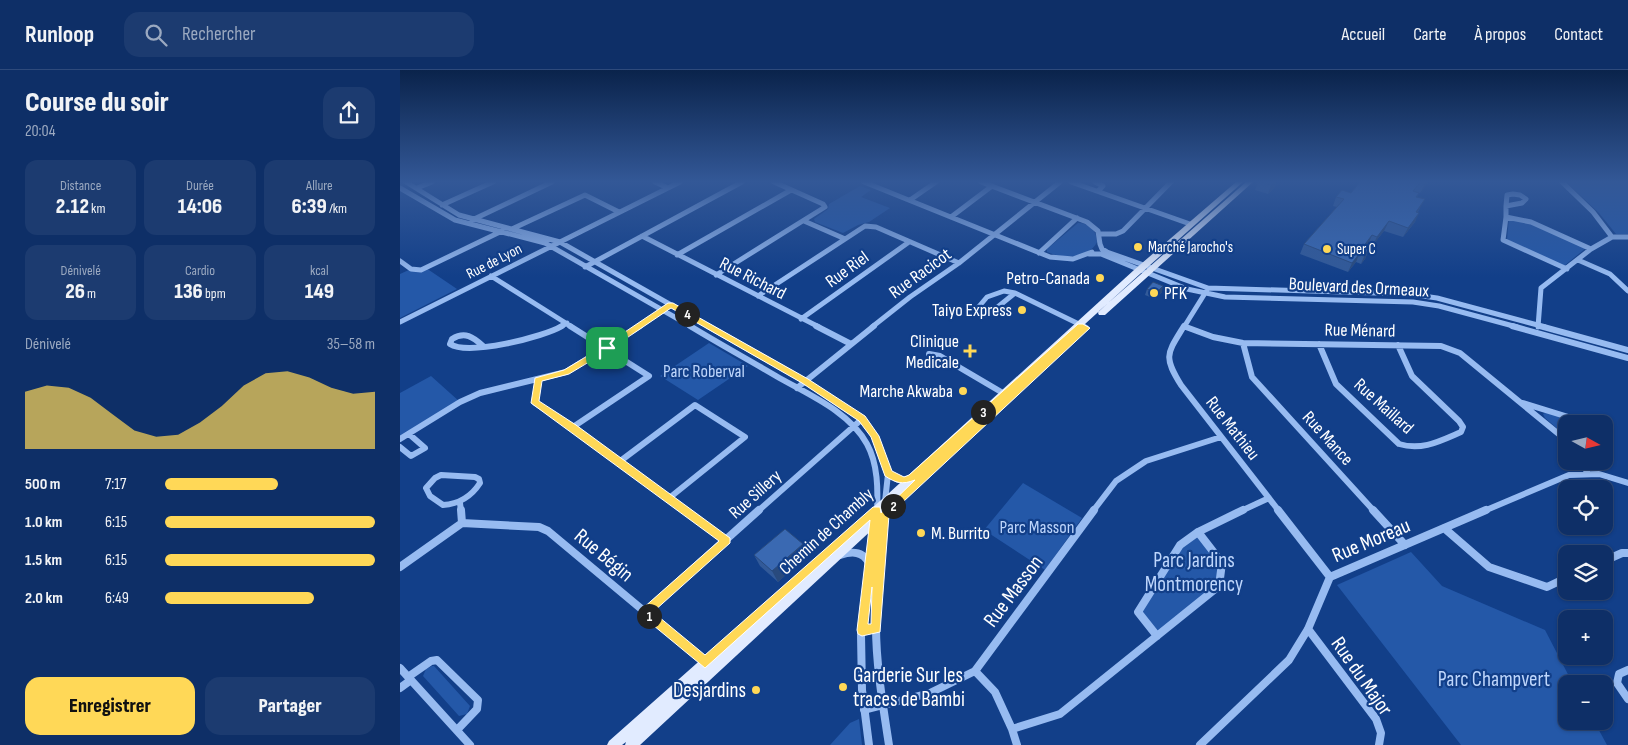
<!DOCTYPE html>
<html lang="fr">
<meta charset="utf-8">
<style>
body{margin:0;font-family:"Sofia Sans Condensed",sans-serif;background:#1c3b70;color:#f1f3f6;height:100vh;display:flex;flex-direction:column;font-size:19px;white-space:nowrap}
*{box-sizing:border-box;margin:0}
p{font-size:16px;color:#9ba9c0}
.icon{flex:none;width:28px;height:28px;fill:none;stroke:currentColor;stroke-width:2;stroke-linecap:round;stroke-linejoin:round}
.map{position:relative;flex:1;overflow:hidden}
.drawer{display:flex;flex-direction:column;background:#0e2f67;width:400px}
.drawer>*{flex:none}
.needle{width:32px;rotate:98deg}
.fabs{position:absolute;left:1158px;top:345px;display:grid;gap:10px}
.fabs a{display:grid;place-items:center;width:55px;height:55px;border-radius:10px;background:#0e2f67;box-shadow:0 1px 4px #0004,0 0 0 1px #2e4a7b;font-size:25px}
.pin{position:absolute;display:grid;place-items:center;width:42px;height:42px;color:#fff;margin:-21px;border-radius:10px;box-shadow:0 2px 8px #0006}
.km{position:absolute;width:25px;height:25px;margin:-12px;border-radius:50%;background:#222;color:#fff;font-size:14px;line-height:25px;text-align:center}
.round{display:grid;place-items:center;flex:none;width:52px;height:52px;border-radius:15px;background:#1c3b70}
.summary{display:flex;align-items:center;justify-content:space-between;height:85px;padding:0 25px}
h1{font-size:28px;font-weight:800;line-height:38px}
.stats{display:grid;grid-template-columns:repeat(3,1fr);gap:8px;height:85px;padding:5px 25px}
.stats div{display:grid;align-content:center;border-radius:12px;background:#1c3b70;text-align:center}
.stats b{font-size:21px;font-weight:800}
.stats small{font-size:14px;font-weight:400}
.stats p{font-size:14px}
.chart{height:140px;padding:10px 25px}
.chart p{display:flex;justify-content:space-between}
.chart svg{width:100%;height:90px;margin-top:5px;fill:#ffd857;opacity:.7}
.cta{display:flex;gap:10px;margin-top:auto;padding:10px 25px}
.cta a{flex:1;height:58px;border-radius:15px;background:#ffd857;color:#111;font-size:20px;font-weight:800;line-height:58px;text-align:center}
.cta a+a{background:#1c3b70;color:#f1f3f6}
ul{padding:0 25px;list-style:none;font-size:16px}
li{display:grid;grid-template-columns:80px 60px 1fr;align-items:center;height:38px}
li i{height:12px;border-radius:6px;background:#ffd857}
header{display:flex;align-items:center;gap:30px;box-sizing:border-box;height:70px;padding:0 25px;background:#0e2f67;border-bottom:1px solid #2e4a7b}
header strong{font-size:24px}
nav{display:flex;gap:28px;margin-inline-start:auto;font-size:18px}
.search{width:350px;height:45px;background:#1c3b70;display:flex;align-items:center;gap:12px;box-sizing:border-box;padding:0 18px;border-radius:15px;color:#9ba9c0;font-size:19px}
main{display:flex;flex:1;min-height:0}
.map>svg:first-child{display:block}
.green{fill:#2458a8}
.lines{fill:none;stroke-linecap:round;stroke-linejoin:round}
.minor-far2{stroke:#97bbf1;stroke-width:5}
.minor-far1{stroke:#97bbf1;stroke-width:6}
.minor{stroke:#97bbf1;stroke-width:8}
.major{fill:#e1ebff;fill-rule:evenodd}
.wall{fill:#325a99}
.shaded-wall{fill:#294a7d}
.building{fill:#3a69b2;stroke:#294a7d}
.route{fill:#ffd857;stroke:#fff;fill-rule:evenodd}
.poi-dot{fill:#ffd857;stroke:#123f89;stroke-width:2}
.labels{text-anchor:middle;stroke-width:4.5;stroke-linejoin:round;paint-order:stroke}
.far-poi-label{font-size:15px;fill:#fff;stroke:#123f89;text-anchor:start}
.far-street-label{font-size:15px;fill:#fff;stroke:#123f89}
.street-label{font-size:18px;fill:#fff;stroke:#123f89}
.poi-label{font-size:18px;fill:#fff;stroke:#123f89;text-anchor:end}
.park-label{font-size:18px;fill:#bed6fc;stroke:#123f89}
.near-street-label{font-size:21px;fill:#fff;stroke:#123f89}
.near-park-label{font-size:21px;fill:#bed6fc;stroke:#123f89}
.near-poi-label{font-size:21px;fill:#fff;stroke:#123f89;text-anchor:start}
</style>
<header>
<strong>Runloop</strong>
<div class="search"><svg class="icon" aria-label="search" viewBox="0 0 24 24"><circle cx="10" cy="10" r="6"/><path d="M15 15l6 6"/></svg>Rechercher</div>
<nav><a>Accueil</a><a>Carte</a><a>À propos</a><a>Contact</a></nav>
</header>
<main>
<section class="drawer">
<div class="summary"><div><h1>Course du soir</h1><p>20:04</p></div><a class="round"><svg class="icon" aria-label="share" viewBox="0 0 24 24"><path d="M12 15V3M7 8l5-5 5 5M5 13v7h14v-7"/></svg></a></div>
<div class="stats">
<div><p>Distance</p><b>2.12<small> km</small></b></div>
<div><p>Durée</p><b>14:06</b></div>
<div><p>Allure</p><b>6:39<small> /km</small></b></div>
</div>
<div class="stats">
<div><p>Dénivelé</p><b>26<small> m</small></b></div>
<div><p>Cardio</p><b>136<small> bpm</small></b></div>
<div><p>kcal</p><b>149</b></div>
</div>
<div class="chart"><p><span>Dénivelé</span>35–58 m</p>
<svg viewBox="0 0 160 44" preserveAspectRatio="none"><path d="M0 44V16L10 13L20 14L30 19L40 27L50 35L60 38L70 37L80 31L90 23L100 13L110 7L120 6L130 9L140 14L150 17L160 16V44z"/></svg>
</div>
<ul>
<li><b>500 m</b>7:17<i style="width:54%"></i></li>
<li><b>1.0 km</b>6:15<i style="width:100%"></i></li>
<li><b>1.5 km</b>6:15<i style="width:100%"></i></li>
<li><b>2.0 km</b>6:49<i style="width:71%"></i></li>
</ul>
<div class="cta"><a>Enregistrer</a><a>Partager</a></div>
</section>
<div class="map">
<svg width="1228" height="675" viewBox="0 0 1228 675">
<rect width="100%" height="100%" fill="#123f89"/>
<!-- green -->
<path class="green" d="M1166 112H1228V164H1216L1199 143Z
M460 116 471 120 461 127 490 138 469 152 458 155 443 163 415 152 414 149 428 139 429 134Z
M1109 149 1133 154 1186 178 1164 196 1107 170Z
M678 153C690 153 697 161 697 172 689 189 662 189 647 182V179Z
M26 198 57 219 0 248V204L11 199Z
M309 273 348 296 298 330 260 306Z
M31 306 60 332 0 369V323Z
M1145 343H1148L1183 354H1166V366L1145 348 1143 344Z
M623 413 682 448 645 500 584 460Z
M798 462 822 493 819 516 757 566 738 542 780 475Z
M1011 482 1042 516 1145 560 1173 614H1166V651H1194L1207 675H1061L937 515Z
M32 596H34L70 636 67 644 59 646 23 606 26 599Z
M459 649 462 675H430L450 653Z"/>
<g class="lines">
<!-- minor-far2 -->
<path class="minor-far2" d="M6 112 59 145 160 172 310 257
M255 112 268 118
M464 112 650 187 673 189 692 182
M581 112 687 152 698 161 700 174
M671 112 790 154
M695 112 703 116 698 121
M1162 112 1193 142 1212 167
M0 118 55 150 145 173 292 257
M17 118 32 112
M1113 124 1120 125 1126 129 1122 133 1106 136 1107 125Z
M510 130 536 112
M42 135 93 112
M1106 136V147L1131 152 1191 179
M551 147 592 116
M1106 147 1103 170 1167 199
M72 150 152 112
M404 151 443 168
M114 158 185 125 219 142
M700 164H716L723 161 771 112
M242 166 419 257
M700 174 702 179 707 182 808 218 1009 224 1037 228 1145 257
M639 183 677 148
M689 184H701L787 219 825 227 1013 232 1039 236 1117 257
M277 185 391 120
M1178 190 1210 204 1228 221
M0 191 11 199 21 200 102 161
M185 197 342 112
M316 205 425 137 423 134 374 112
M91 206 172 257
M604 221 615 223 589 244 584 245 576 240 587 227Z
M615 223 685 257
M358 226 465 156 476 157 559 193
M401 249 509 172
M0 252 280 112
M160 257 167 253
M238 257 271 235
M472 257 510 227 559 193 660 112
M784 257 807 220
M1138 257 1141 218 1191 179 1212 167H1228"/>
<!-- minor-far1 -->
<path class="minor-far1" d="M170 256 249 306 173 357
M290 256C318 273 347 289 376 306 407 324 449 341 467 374 478 394 478 420 477 441
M308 256 405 311 462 349 475 366 488 404 484 441
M416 256 451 274
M682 256 686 258
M784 256C767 284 763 286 781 315L879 441
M1112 256 1228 288
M1140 256 1228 280
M786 257 813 267 843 273 1041 276 1060 283 1166 370
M843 273 852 307 974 441
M919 274 936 314 999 374C1022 381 1040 371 1061 362L1063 357 1059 351 1012 306 998 275
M83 276C73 267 65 261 52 269L50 274C68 286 144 267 162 256
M529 284 540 286 608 326
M138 310 135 333 173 357 286 441
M397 318 474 256
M1123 333 1191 354
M0 369 60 332 80 323 166 302 240 256
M0 377 11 386 25 378 9 364
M1181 391 1187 402
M219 392 295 335 345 367 268 429
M488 404 498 410 510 409
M41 405 75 407 79 409 80 413C71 427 59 434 43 435L30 426 26 418 35 408Z
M60 433 61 441
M358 441 462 349
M693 441 716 411 746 391 821 367
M841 441 869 428
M1084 441 1169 405 1199 404 1228 413"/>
<!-- minor -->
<path class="minor" d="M61 440 62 453
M285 440 326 471
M484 440C481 479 476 517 476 556 476 595 483 636 489 675
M878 440 930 507
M973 440 1005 475
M1044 458 1089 497 1147 517 1166 508
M440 485C452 481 463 481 469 493
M1204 491 1222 483H1228
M0 497 62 453 139 457 148 461 305 592
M245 542 359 440
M908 559 976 649 981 663 979 675
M757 566 738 542 780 475 798 462 843 440
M0 598 70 675
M1228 600 1219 604 1217 613 1228 629
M575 601 595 622 612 659 617 675
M8 607 31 591 37 590 78 630 77 639 57 660
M0 618 11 610
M464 640 530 623 575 601 694 440
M612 659 660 644 819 516 822 493 798 462
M469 675 462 620 461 565 477 440
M800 675 889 590 908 559 930 507 1086 440"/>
<!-- major -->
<path class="major" d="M836 112H843L740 204 674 264 680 260 684 263 240 675H225L226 672 222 675H207L209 671 489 423 734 200Z
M846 112H853L705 245H699L698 243 699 241Z"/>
</g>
<!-- wall -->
<path class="wall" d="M858 112H876L874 118 868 124 855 120Z
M960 112H1029L1020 123 1015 122 1019 123 1017 127 1020 138 1018 142 1015 152 1003 167 984 161 972 176 968 175 965 178 969 179 965 189 961 194 956 192 948 202 900 184 904 174 937 137 933 136 936 127 951 123Z
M747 219 762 222 755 229 745 225Z
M403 474 408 485 378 512 360 496 354 485Z"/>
<!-- shaded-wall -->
<path class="shaded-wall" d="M874 112H876L874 118 868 124 871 115Z
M1026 112H1029L1020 123 1025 114Z
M1025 129 1020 138 1011 151 1016 142Z
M1019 143 1015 152 1003 167 1008 158Z
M989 151 984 161 972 176 977 167Z
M972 165 968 175 961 183 963 177Z
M969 179 965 189 961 194 965 184Z
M960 183 956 192 948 202 952 193Z
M763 216 762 222 755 229 756 223Z
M403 474 408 485 378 512 372 501Z"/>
<!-- building -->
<path class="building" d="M862 112H874L871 115Z
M960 112H1026L1025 114 1020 113 1013 121 1019 123 1016 127 1025 129 1016 142 1019 143 1008 158 989 151 977 167 972 165 963 177 969 179 965 184 960 183 952 193 904 174 944 129 936 127 942 120 951 123Z
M753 212 763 216 756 223 747 219Z
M385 459 403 474 372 501 354 485Z"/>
<!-- sky -->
<linearGradient id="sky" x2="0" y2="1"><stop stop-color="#0a234b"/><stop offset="0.54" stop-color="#335897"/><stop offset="1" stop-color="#335897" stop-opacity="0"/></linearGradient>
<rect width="1228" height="207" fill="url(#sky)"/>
<!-- route -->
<path class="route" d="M268 233H273L408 309 465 346 479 366 492 401 504 407 509 405 678 254H683L690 258 489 445 480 562 462 566 458 564 457 560 470 450 305 598 242 546 240 542 242 539 319 471 131 333 135 308 164 300 204 276ZM271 238 402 313 459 351 471 367 485 406C496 413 502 415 515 410L481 443 480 437H473L305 585 253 542 330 473V468L176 355 139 331 142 311 169 304 209 280ZM472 517 471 554H468Z"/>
<!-- markers -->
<g class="poi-dot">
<circle cx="738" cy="177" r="5"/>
<circle cx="927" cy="179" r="5"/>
<circle cx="700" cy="208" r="5"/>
<circle cx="754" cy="223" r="5"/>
<circle cx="622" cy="240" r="5"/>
<path d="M567.5 273.5h5v5h5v5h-5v5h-5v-5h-5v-5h5z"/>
<circle cx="563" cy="321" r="5"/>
<circle cx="521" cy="463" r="5"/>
<circle cx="443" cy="617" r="5"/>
<circle cx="356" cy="620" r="5"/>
</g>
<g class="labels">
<!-- far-poi labels -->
<g class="far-poi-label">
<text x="748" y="182">Marché Jarocho's</text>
<text x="937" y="184">Super C</text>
</g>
<!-- far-street labels -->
<g class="far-street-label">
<text transform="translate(94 191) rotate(-27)" y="5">Rue de Lyon</text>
</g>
<!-- street labels -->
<g class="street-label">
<text transform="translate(447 199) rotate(-36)" y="6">Rue Riel</text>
<text transform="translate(520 203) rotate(-36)" y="6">Rue Racicot</text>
<text transform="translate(353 208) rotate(27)" y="6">Rue Richard</text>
<text transform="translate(959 217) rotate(3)" y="6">Boulevard des Ormeaux</text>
<text transform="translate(960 260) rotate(1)" y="6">Rue Ménard</text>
<text transform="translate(984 336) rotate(42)" y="6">Rue Maillard</text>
<text transform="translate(833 358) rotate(52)" y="6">Rue Mathieu</text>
<text transform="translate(928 368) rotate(48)" y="6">Rue Mance</text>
<text transform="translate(355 424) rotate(-42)" y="6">Rue Sillery</text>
<text transform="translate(426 461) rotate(-42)" y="6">Chemin de Chambly</text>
</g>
<!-- poi labels -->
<g class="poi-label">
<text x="690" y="214">Petro-Canada</text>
<text x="764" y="229" text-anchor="start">PFK</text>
<text x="612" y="246">Taiyo Express</text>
<text x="559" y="277">Clinique<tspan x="559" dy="21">Medicale</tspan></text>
<text x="553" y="327">Marche Akwaba</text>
<text x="531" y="469" text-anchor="start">M. Burrito</text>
</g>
<!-- park labels -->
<g class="park-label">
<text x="304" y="307">Parc Roberval</text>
<text x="637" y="463">Parc Masson</text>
</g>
<!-- near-street labels -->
<g class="near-street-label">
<text transform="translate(971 470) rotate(-23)" y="7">Rue Moreau</text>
<text transform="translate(204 485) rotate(40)" y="7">Rue Bégin</text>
<text transform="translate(613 521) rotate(-53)" y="7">Rue Masson</text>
<text transform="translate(962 606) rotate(55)" y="7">Rue du Major</text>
</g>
<!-- near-park labels -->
<g class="near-park-label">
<text x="794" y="497">Parc Jardins<tspan x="794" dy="24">Montmorency</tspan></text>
<text x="1094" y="616">Parc Champvert</text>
</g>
<!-- near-poi labels -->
<g class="near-poi-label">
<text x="453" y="612">Garderie Sur les<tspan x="453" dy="24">traces de Bambi</tspan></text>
<text x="346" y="627" text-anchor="end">Desjardins</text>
</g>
</g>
</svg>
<div class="fabs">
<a><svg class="needle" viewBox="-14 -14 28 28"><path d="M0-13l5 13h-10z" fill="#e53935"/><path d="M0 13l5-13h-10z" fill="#9ba9c0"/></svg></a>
<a><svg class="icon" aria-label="locate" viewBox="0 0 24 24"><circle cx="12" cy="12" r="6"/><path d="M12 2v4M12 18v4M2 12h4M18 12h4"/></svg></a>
<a><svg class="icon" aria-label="layers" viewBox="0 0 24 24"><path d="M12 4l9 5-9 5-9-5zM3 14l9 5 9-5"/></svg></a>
<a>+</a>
<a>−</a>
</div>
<div class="pin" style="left:207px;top:278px;background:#1e9e55"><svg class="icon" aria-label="arrive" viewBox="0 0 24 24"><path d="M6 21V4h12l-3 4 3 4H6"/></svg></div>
<b class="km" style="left:249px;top:546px">1</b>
<b class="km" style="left:493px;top:436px">2</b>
<b class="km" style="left:583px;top:342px">3</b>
<b class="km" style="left:287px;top:244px">4</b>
</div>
</main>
